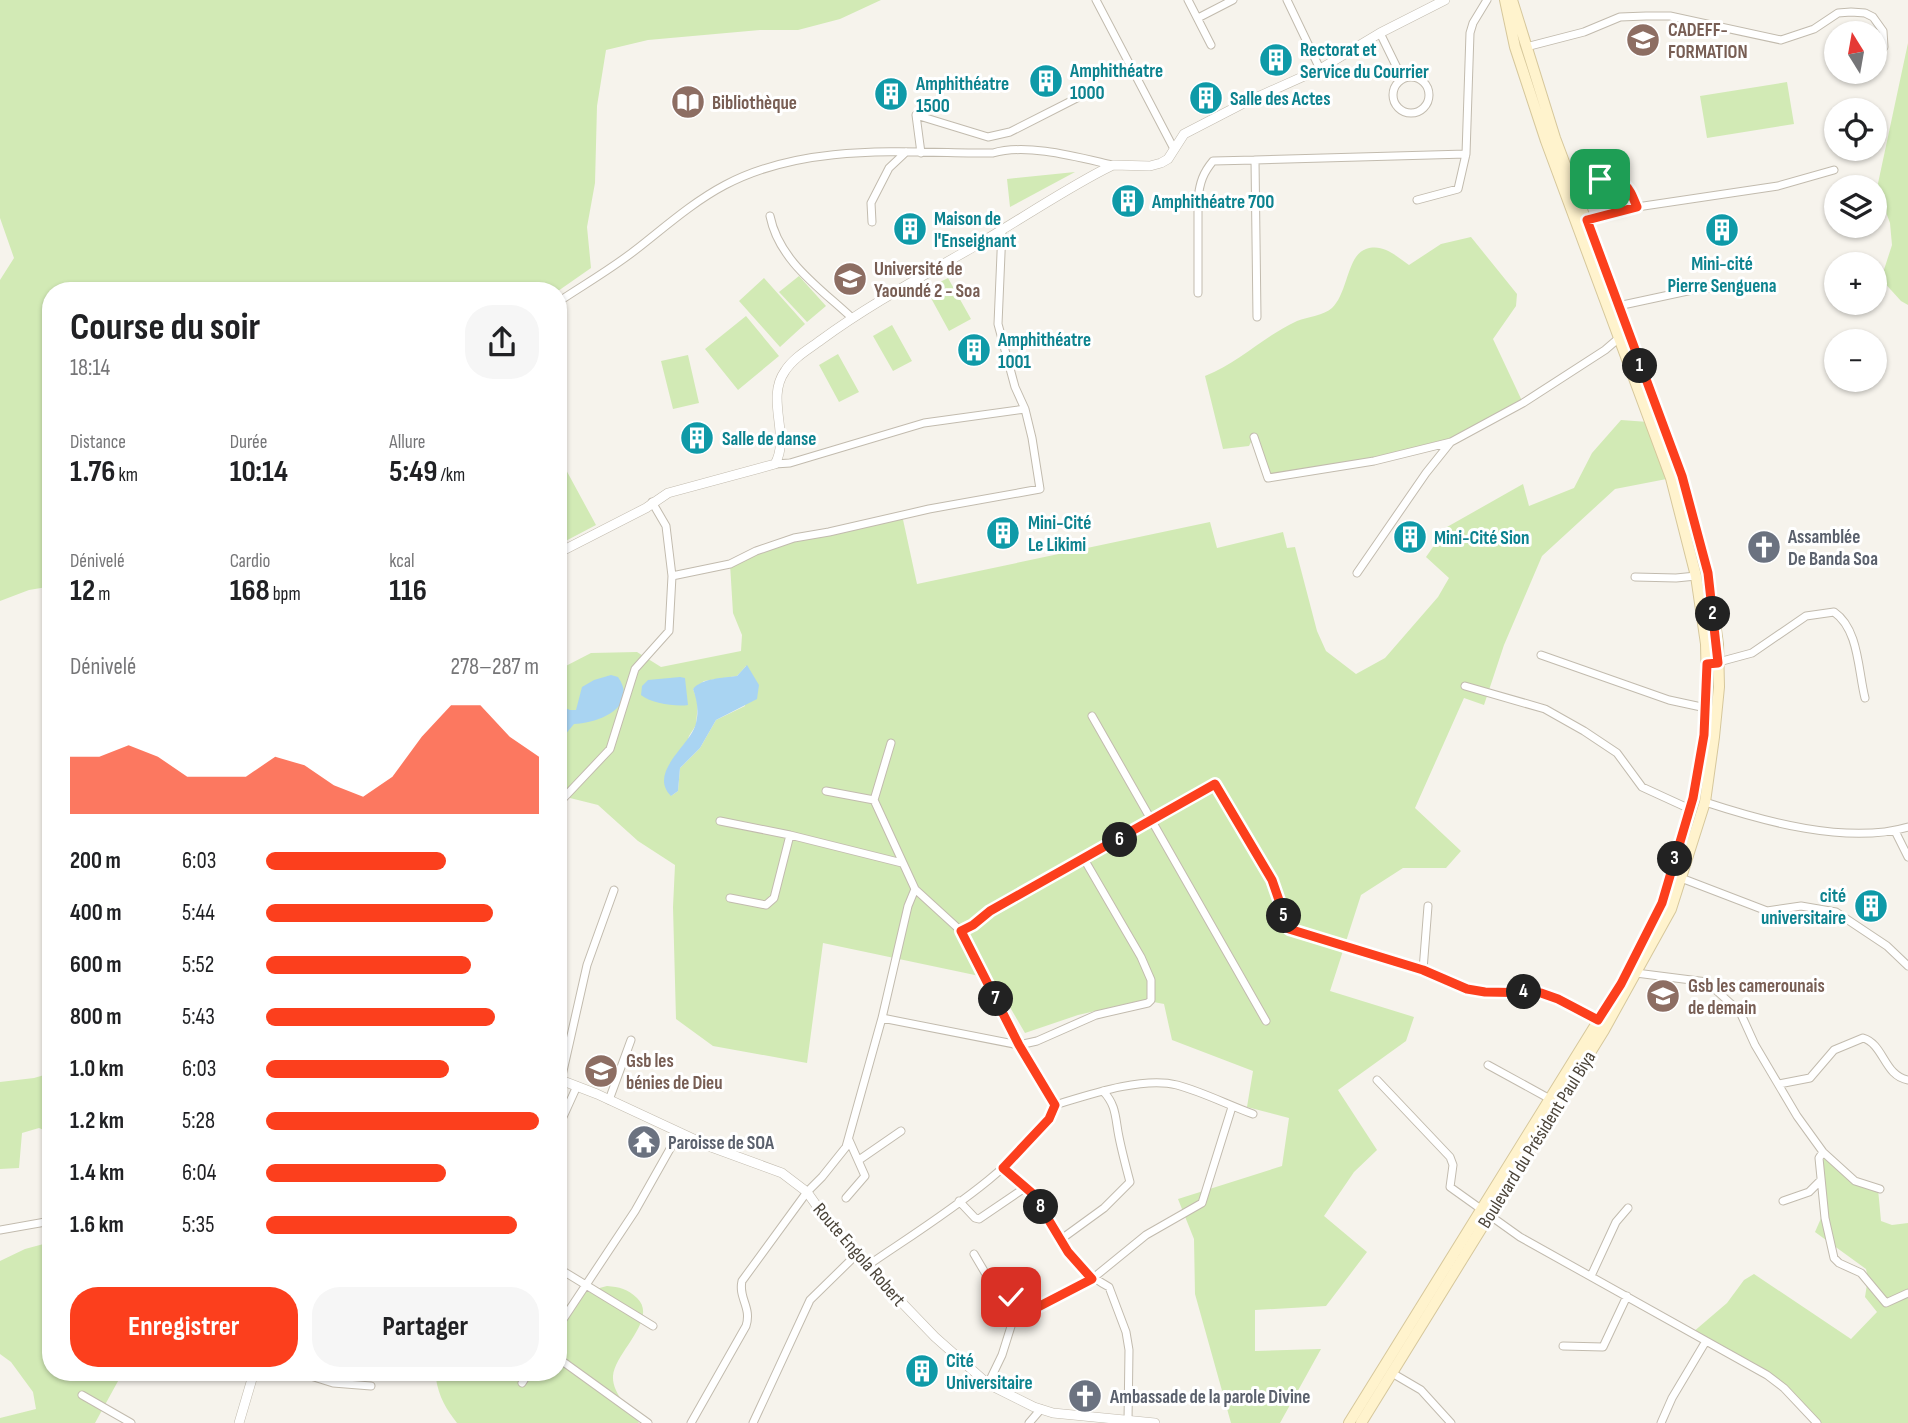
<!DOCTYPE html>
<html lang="fr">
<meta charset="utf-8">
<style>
body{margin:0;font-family:"Sofia Sans Condensed",sans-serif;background:#f6f6f6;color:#202124;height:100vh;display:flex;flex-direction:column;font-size:26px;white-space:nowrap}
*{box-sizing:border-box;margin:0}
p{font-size:23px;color:#757577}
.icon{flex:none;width:38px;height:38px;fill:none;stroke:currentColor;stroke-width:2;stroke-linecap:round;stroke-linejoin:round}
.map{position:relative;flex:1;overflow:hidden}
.sheet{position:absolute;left:42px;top:282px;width:525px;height:1099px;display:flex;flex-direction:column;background:#fff;border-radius:28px;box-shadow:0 2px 5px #0004}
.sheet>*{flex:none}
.needle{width:46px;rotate:349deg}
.buttons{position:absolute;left:1824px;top:21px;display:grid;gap:14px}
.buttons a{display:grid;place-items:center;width:63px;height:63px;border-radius:50%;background:#fff;box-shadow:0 2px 5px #0004;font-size:35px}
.pin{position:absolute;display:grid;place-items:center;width:60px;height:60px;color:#fff;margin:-30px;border-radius:14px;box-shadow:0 4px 10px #0006}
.km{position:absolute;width:35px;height:35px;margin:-18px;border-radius:50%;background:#222;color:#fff;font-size:19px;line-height:35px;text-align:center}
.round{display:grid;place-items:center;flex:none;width:74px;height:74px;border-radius:28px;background:#f6f6f6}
.headline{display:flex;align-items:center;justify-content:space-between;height:119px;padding:0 28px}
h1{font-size:38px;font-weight:700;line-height:52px}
.stats{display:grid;grid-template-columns:repeat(3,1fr);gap:10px;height:119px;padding:7px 28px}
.stats div{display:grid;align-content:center}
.stats b{font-size:30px;font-weight:700}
.stats small{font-size:19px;font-weight:400}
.stats p{font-size:19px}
.chart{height:196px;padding:14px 28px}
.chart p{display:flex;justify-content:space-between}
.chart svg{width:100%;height:126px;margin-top:7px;fill:#fc3f1d;opacity:.7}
.primary-button{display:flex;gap:14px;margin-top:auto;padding:14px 28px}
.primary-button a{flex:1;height:80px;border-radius:28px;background:#fc3f1d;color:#fff;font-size:28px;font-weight:700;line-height:80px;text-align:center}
.primary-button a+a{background:#f6f6f6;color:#202124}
ul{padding:0 28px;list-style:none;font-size:23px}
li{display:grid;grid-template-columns:112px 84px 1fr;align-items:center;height:52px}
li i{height:18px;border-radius:9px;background:#fc3f1d}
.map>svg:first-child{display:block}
.green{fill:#d2eab5;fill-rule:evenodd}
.water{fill:#a9d4f2}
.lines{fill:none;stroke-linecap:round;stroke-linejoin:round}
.minor-casing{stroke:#c2bbae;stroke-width:9}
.tertiary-casing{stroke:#c2bbae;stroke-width:10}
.secondary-casing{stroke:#d6c79b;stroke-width:12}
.minor{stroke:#fff;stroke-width:7}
.tertiary{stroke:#fff;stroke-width:9}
.secondary{stroke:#fff3cd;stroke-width:10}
.route-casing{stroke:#fff;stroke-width:14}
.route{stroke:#fc3f1d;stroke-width:9}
.labels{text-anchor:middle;stroke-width:6;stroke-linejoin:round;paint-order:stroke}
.education-label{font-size:19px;font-weight:bold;fill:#785e54;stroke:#fff;text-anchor:start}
.culture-label{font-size:19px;font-weight:bold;fill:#0d838f;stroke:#fff;text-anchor:start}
.worship-label{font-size:19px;font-weight:bold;fill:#5b616d;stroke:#fff;text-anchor:start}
.street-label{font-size:19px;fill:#4b4439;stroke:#fff}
</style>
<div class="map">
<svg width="1908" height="1423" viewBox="0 0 1908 1423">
<rect width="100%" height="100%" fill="#f6f3ec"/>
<!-- green -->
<path class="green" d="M0 0H881L840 19 798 30H760L648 40 606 50 597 106 595 183 587 227 591 268 558 291 51 290V591L47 587 29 590 0 601V280L14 258 0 218Z
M1908 43V305L1901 301 1881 279 1892 245 1890 223 1877 188Z
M1787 82 1794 124 1707 138 1700 96Z
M1075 172 1010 207 1007 179Z
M1471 237 1517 294 1516 306 1493 339 1523 403 1429 449 1268 478 1253 438 1249 446 1223 449 1205 376C1239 363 1264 336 1297 321 1308 317 1324 315 1332 308 1348 293 1347 255 1366 249 1383 243 1396 256 1409 265L1441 244Z
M799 276 826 306 807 322 779 292Z
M764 278 805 324 780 347 739 301Z
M948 278 971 319 949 331 926 289Z
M746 316 779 356 738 390 705 349Z
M892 325 912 361 893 371 873 336Z
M838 354 859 392 839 402 819 365Z
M688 355 699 403 673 409 661 361Z
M1621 420 1662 423 1682 476 1615 489 1542 556 1504 645 1484 705 1464 698 1415 808 1461 851 1446 868H1403L1361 895 1330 991 1414 1017 1406 1041 1338 1090 1377 1150 1354 1172 1324 1216 1367 1252 1326 1306 1255 1310V1351L1321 1349 1280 1423H1231L1195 1294 1194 1239 1178 1199 1282 1166 1289 1118 1247 1107 1253 1071 1172 1040 1164 1004 1143 1000 1078 1015 1025 1033 1004 997 989 978 823 943 807 1063 713 1046 676 1019 673 907 675 865 638 841 598 805 558 795V670L591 653 637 652 661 667 741 651 742 635 733 613 730 564 756 551 902 515 917 584 1210 522 1217 548 1283 532 1287 548 1295 547 1317 631 1326 651 1356 674 1385 658 1438 597 1449 578 1426 557 1447 527 1523 484 1529 506 1574 488 1592 453ZM746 666 745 706 716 720 700 748 680 768 678 791 671 796 689 736 696 725 698 702 693 689 704 681 737 676Z
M558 455 596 525 558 545Z
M51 1073V1133L39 1128 22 1133 19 1168 0 1169V1082L34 1078Z
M1823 1152 1855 1181 1878 1189 1881 1221 1892 1225 1908 1223V1423H1817L1784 1388 1692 1333 1727 1303 1744 1280 1754 1274 1851 1339 1877 1312 1865 1297 1868 1278 1866 1269 1815 1232 1822 1216 1820 1172Z
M51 1242V1372H123L95 1423H0V1418L36 1409 33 1392 11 1362 0 1354V1261L25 1249Z
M607 1286C619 1287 628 1289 637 1298 659 1319 615 1352 613 1376 612 1394 630 1408 639 1423H457C446 1409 439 1397 436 1379L440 1372H558V1313L581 1293Z"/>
<!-- water -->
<path class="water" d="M747 665 759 685 757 699 716 720 700 748 680 768 678 791 671 796C647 772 692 744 696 723 699 711 697 700 693 689 702 678 723 678 737 676Z
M611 675 618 677C639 707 599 723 574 724L558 743V705L570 710H576L582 687 594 680Z
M680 677 685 678 688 705C676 707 650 703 641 695L642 686 648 680Z"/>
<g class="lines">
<!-- minor casing -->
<g class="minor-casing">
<path id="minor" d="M1096 0 1174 149
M1188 0 1211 45
M1287 0 1320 69
M1198 18 1233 0
M1380 33 1402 78
M1526 47 1584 32 1620 17 1646 16H1670L1781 40 1814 29 1838 13 1851 12 1865 13 1873 17 1883 31 1884 47
M1393 95a18 18 0 1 1 36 0a18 18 0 1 1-36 0Z
M921 153 916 115 988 137 1010 132 1077 98
M1600 179C1626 182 1627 182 1637 207
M1417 200 1458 189 1466 154
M770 216C779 261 820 288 852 318
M1587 220 1637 207 1778 186 1834 170
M872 222 871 203 889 168 906 152
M1198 293V198C1200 182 1203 173 1213 161L1255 160
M558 302C585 284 613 268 638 248 666 226 693 202 725 185 807 142 904 153 993 153 1027 143 1077 157 1112 165
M1618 306 1697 289 1728 287
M1257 317 1255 160 1466 154 1470 33 1473 23 1487 0
M1254 437 1268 478 1374 461 1451 442 1523 403 1605 350 1619 338
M775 464 790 463 924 423 1025 409
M652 502 666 526 672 576 730 564 756 551 794 538 829 532 929 509 1040 489 1032 438 1025 409 1015 387 998 324 1002 230
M1357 573 1426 473 1450 443
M1635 577 1676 578 1696 576
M1541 655 1669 700 1706 708
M1715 663 1752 653 1806 616 1834 612C1859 629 1858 671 1865 698
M1465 686 1545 709 1584 731 1617 753 1642 787 1690 809
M1092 716 1266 1021
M891 743 874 800 915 889 961 931 1019 1045 1037 1041 1096 1015 1148 1003 1151 1000V980L1141 957 1084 859
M826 791 874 800
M1705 802C1763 821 1847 845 1908 827
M558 804 610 749 635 669 669 631 672 576
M720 821 790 835 902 863
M1895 831 1908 857
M1681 878 1767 911 1801 906 1836 912 1887 946 1908 966
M730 898 766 905 774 898 790 835
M961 931 973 925 990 911 1215 784 1272 880 1289 929 1423 970 1467 989 1485 992 1541 993 1558 999 1601 1022
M1423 970 1428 906
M1636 973 1707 982 1740 1012 1755 1045 1797 1116 1823 1152 1855 1181 1880 1189
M882 1018 908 906 915 889
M1488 1065 1550 1099
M561 1080 587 965 614 890
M1377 1080 1450 1157 1453 1165 1450 1187 1520 1237 1767 1375 1784 1388 1817 1423
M1779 1084 1810 1078 1834 1050 1863 1038C1884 1044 1884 1076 1908 1080
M609 1100 631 1040
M558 1128 577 1086
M1823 1152 1819 1158 1825 1218 1834 1258 1839 1263 1861 1273 1886 1303 1908 1293
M859 1160 901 1131
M1003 1168 1026 1187
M846 1198 865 1176 849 1140
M959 1201 975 1218 979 1219 1026 1187 1033 1194C1053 1229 1072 1268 1109 1287L1126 1332 1129 1350 1128 1421
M1783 1201 1809 1192 1820 1181
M0 1230 51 1221
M1060 1240 1104 1208 1130 1182C1126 1167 1122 1152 1119 1137 1115 1118 1117 1106 1103 1091
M974 1254 1013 1320
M867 1266C923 1227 1026 1166 1055 1105
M558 1268 653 1326
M1591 1276 1616 1222 1628 1208
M1006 1307 1018 1275
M558 1327 635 1211 679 1133
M1563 1346 1603 1347 1627 1296
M558 1358 648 1423
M298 1372 333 1383 371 1386
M1392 1373 1421 1390 1451 1423
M522 1383 529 1372
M988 1384 1002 1355 1013 1320 1092 1279 1146 1235 1202 1203 1232 1107
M82 1395 131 1423
M691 1423 746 1326C752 1307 738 1298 742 1281L807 1192 822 1177 846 1147 882 1018 1019 1045 1055 1105C1088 1095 1143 1076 1177 1085 1203 1092 1228 1105 1253 1114
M753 1423 810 1300 856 1255
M1029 1423 1041 1409
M1661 1423 1672 1398 1706 1341"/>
</g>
<!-- tertiary casing -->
<g class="tertiary-casing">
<path id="tertiary" d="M558 553 646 508 668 493 775 464C791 436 765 399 785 371 793 358 809 349 821 340 870 304 923 276 975 246 1018 221 1059 193 1103 170L1113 165 1150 166 1161 163 1168 159 1184 134 1242 104 1320 69 1380 33 1445 0
M558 1079 597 1094 711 1147 782 1173 807 1192 831 1226 856 1255 935 1337 988 1384 1034 1407 1053 1413 1155 1423
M239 1423 254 1372"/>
</g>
<!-- secondary casing -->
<g class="secondary-casing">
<path id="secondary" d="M1349 1423 1621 984 1662 903 1693 798 1704 735 1707 688 1706 644 1696 576 1671 478 1546 141 1515 47 1505 0
M1361 1423 1604 1030 1671 909 1705 802 1714 737 1719 687 1718 644 1708 573 1682 476 1555 138 1512 0"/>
</g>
<!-- minor -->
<use href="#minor" class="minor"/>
<!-- tertiary -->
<use href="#tertiary" class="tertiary"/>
<!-- secondary -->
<use href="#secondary" class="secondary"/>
</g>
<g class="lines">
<!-- route casing -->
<g class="route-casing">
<path id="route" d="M1011 1297 1006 1307 1013 1320 1092 1279 1068 1252 1033 1194 1003 1168 1049 1119 1055 1105 1019 1045 961 931 973 925 990 911 1215 784 1272 880 1289 929 1423 970 1467 989 1485 992 1541 993 1558 999 1598 1020 1621 984 1662 903 1693 798 1704 735 1707 664 1718 663 1708 573 1682 476 1587 220 1637 207C1627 182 1626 182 1600 179"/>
</g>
<!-- route -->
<use href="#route" class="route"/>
</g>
<!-- icons -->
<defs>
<g id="school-disc" transform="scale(1.75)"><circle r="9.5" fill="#8d6e63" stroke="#fff"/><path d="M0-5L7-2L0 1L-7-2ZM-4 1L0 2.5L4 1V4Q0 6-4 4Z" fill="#fff"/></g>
<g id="building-disc" transform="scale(1.75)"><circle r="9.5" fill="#0f9aa8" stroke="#fff"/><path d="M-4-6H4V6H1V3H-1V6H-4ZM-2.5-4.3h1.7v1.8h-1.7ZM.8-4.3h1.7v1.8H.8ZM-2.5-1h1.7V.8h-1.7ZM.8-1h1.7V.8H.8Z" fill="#fff"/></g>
<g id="library-disc" transform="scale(1.75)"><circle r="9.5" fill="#8d6e63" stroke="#fff"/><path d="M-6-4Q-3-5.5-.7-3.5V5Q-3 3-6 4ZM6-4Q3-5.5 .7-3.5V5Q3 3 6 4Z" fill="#fff"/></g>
<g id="university-disc" transform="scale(1.75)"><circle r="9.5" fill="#8d6e63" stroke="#fff"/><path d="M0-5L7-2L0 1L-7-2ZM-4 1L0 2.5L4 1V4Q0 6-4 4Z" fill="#fff"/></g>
<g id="church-disc" transform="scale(1.75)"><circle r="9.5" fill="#6b7280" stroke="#fff"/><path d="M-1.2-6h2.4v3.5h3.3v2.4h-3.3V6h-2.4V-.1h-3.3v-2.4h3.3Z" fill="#fff"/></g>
<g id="temple-disc" transform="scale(1.75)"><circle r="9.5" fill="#6b7280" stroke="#fff"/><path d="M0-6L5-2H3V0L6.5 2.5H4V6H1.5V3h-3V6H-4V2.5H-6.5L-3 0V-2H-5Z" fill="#fff"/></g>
</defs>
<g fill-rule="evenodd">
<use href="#school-disc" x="1643" y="40"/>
<use href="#building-disc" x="1276" y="60"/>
<use href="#building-disc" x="1046" y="81"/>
<use href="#building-disc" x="891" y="94"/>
<use href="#building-disc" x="1206" y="98"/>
<use href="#library-disc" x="688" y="102"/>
<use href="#building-disc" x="1128" y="201"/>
<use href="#building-disc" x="910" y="229"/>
<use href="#building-disc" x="1722" y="230"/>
<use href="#university-disc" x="850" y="279"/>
<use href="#building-disc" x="974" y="350"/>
<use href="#building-disc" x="697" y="438"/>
<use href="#building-disc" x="1003" y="533"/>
<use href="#building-disc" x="1410" y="537"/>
<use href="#church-disc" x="1764" y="547"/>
<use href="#building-disc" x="1871" y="906"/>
<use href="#school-disc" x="1663" y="996"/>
<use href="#school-disc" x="601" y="1071"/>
<use href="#temple-disc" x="644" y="1142"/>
<use href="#building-disc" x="922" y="1371"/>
<use href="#church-disc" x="1085" y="1396"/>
</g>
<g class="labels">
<!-- education labels -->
<g class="education-label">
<text x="1668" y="36">CADEFF-<tspan x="1668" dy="22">FORMATION</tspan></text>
<text x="712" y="109">Bibliothèque</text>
<text x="874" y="275">Université de<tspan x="874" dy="22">Yaoundé 2 - Soa</tspan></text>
<text x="1688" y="992">Gsb les camerounais<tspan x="1688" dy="22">de demain</tspan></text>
<text x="626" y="1067">Gsb les<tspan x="626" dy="22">bénies de Dieu</tspan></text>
</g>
<!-- culture labels -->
<g class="culture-label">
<text x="1300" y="56">Rectorat et<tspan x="1300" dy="22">Service du Courrier</tspan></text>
<text x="1070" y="77">Amphithéatre<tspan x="1070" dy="22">1000</tspan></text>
<text x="916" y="90">Amphithéatre<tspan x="916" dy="22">1500</tspan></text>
<text x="1230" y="105">Salle des Actes</text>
<text x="1152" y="208">Amphithéatre 700</text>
<text x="934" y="225">Maison de<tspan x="934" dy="22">l'Enseignant</tspan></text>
<text x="1722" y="270" text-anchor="middle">Mini-cité<tspan x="1722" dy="22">Pierre Senguena</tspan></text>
<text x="998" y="346">Amphithéatre<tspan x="998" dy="22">1001</tspan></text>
<text x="722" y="445">Salle de danse</text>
<text x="1028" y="529">Mini-Cité<tspan x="1028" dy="22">Le Likimi</tspan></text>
<text x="1434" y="544">Mini-Cité Sion</text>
<text x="1846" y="902" text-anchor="end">cité<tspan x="1846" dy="22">universitaire</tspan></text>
<text x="946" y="1367">Cité<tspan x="946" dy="22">Universitaire</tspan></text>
</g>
<!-- worship labels -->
<g class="worship-label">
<text x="1788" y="543">Assamblée<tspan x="1788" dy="22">De Banda Soa</tspan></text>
<text x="668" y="1149">Paroisse de SOA</text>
<text x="1110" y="1403">Ambassade de la parole Divine</text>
</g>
<!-- street labels -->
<g class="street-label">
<text transform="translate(1536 1139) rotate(-58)" y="7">Boulevard du Président Paul Biya</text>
<text transform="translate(860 1254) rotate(49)" y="7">Route Engola Robert</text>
</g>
</g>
</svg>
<div class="buttons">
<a><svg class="needle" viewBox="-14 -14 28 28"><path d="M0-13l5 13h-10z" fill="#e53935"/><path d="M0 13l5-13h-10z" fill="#757577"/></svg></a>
<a><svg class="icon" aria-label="locate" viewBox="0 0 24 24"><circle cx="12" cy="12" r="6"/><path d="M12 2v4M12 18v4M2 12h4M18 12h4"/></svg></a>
<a><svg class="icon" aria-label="layers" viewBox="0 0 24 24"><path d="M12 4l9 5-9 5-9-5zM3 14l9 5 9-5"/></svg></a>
<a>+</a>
<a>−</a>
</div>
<div class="pin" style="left:1600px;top:179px;background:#1e9e55"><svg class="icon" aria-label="arrive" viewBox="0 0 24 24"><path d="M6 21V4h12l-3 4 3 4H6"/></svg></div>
<div class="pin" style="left:1011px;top:1297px;background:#d93025"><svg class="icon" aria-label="check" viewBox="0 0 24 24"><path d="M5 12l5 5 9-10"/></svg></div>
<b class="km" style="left:1640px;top:366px">1</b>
<b class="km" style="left:1713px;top:614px">2</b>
<b class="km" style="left:1675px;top:859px">3</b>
<b class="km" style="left:1524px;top:992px">4</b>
<b class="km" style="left:1284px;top:916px">5</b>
<b class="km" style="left:1120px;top:840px">6</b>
<b class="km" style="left:996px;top:999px">7</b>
<b class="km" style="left:1041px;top:1207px">8</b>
<section class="sheet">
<div class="headline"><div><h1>Course du soir</h1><p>18:14</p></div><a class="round"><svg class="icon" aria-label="share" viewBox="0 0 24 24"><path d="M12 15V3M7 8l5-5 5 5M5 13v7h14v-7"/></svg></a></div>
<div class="stats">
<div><p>Distance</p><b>1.76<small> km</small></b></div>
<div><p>Durée</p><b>10:14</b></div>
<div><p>Allure</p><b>5:49<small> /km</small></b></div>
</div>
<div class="stats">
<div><p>Dénivelé</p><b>12<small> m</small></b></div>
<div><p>Cardio</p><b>168<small> bpm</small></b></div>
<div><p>kcal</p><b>116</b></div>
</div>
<div class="chart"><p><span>Dénivelé</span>278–287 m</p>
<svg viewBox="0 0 160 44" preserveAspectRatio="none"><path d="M0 44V24L10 24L20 20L30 24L40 31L50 31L60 31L70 24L80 27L90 34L100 38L110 31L120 17L130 6L140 6L150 17L160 24V44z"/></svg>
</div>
<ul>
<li><b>200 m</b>6:03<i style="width:66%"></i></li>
<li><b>400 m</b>5:44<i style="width:83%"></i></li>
<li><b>600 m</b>5:52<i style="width:75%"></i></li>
<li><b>800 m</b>5:43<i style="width:84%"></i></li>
<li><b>1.0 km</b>6:03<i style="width:67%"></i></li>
<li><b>1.2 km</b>5:28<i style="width:100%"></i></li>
<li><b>1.4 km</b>6:04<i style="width:66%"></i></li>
<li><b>1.6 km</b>5:35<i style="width:92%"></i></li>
</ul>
<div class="primary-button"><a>Enregistrer</a><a>Partager</a></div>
</section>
</div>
